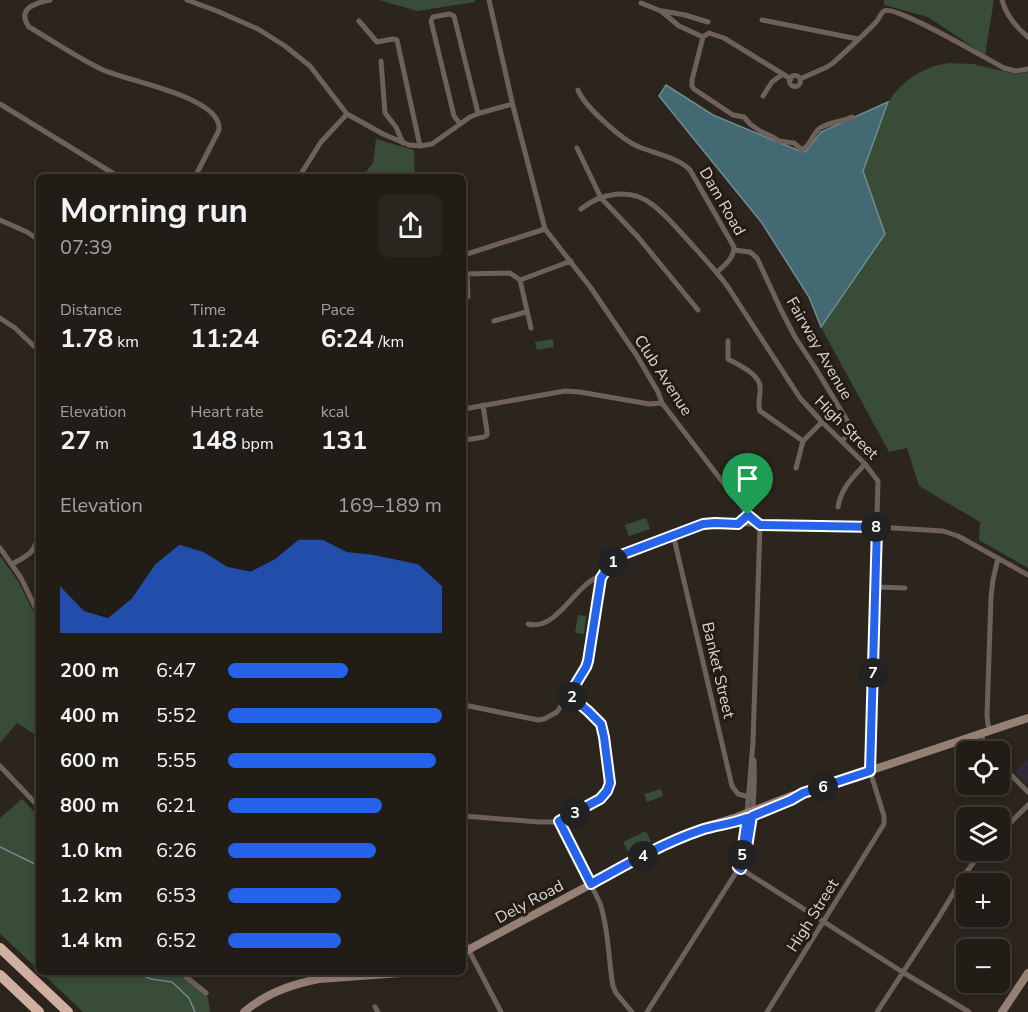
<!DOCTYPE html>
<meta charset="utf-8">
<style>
body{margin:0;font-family:"Nunito Sans",sans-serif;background:#29251f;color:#f1f3f6;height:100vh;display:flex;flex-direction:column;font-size:22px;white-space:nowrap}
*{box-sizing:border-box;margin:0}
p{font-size:20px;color:#a2a1a1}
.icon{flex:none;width:33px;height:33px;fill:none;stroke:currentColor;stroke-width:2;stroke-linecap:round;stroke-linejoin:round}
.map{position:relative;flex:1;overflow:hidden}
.drawer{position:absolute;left:36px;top:174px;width:430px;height:801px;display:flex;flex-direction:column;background:#211c16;border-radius:9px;box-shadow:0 3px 9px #0003,0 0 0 2px #3e3a35}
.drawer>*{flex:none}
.controls{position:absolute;left:956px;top:741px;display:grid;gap:12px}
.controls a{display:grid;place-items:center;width:54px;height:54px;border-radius:9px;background:#211c16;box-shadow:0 3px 9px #0003,0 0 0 2px #3e3a35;font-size:30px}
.pin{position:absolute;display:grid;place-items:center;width:51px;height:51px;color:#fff;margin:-62px -26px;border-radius:50% 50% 50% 0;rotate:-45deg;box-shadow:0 0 6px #0007}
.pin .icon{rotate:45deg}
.km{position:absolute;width:30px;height:30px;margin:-15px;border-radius:50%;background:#222;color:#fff;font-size:16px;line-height:30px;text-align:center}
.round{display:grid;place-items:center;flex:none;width:63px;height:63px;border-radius:9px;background:#29251f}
.summary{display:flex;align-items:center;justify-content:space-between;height:102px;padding:0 24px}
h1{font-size:33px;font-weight:700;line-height:45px}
.metrics{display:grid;grid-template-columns:repeat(3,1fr);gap:9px;height:102px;padding:6px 24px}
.metrics div{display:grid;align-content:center}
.metrics b{font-size:26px;font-weight:700}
.metrics small{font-size:16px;font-weight:400}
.metrics p{font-size:16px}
.chart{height:168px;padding:12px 24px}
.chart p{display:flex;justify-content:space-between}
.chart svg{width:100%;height:108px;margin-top:6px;fill:#2563eb;opacity:.7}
ul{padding:0 24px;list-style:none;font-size:20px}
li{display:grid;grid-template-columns:96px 72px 1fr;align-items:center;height:45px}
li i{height:15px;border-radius:8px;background:#2563eb}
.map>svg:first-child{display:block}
.commercial{fill:#2f2b3b}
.green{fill:#384c38}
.water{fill:#436a73;stroke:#718a8f;stroke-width:1.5}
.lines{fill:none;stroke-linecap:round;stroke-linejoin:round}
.stream{stroke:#718a8f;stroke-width:1.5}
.street{stroke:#6e605a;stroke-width:5}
.secondary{stroke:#968076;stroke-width:8}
.highway{stroke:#d1af9f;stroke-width:10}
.route-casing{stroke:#fff;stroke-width:12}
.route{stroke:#2563eb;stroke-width:8}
.labels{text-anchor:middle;stroke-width:6;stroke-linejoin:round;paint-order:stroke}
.street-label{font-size:16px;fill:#dbd6d1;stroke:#221c14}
</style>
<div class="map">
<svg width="1028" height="1012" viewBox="0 0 1028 1012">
<rect width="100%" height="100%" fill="#2c251d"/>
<!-- commercial -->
<path class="commercial" d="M1028 759V784L1015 772Z"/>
<!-- green -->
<path class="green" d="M379 0H475V2L417 11Z
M884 0H994L985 55 928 17 884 5Z
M949 63 973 64 1016 74 1028 72V568L979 540 980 522 919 486 907 448 889 452 821 327 885 234 863 171C864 161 871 151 874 141 879 128 882 113 889 101 902 80 925 66 949 63Z
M376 139 414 150 415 177H362L373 163Z
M553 339 554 347 537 350 535 342Z
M646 518 650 529 629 536 625 525Z
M0 556 18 581 39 623V737L17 723 0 743Z
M578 615 586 616 584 634 575 633Z
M661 789 663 796 647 802 644 794Z
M22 799 39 817V970L0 934V818Z
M646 831 651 842 629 853 623 842Z
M41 972H176L208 997 210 1012H83Z"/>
<!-- water -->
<path class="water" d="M666 85 713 115 802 152 806 151 821 132 888 102 863 171 885 234 821 327 809 297 762 223 659 96Z"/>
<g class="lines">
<!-- stream -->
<path class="stream" d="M0 847 39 866
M135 972 151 979 172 982 189 998 195 1012"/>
<!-- street -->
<path class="street" d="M50 0C36 3 16 8 29 27 53 41 76 57 101 69 124 81 223 96 219 130L195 177
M187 0 217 11 258 29 285 46 310 66 347 114 383 134 409 145 420 146 432 144 470 117 480 113 512 104
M489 0 513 106 545 229 591 288 637 356 658 392 662 403 748 515 759 524
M1002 0C1006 15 1016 27 1028 37
M641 3 661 11 679 26 703 37 709 33 724 38 791 79
M663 11 685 15 708 22
M762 20 858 39
M359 21 377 42 393 39 397 40 420 146
M703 37 692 80V86L694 89 733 115 744 117 750 124 760 131 773 137 779 141 794 143 802 150C811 145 812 134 820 128 829 122 842 122 852 117
M381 61 385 113 396 127 403 143
M789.5 81a5.5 5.5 0 1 1 11 0a5.5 5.5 0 1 1-11 0Z
M800 79 827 67 833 63C847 50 863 36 876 22 879 19 881 13 884 11 894 4 989 60 1004 68L1016 71 1028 69
M578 90C584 106 622 140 639 147 654 153 679 158 690 170L734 247C734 258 725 265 717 272
M763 96 772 82 783 74
M0 104 119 177
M460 124 454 116 431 21 433 17 449 14 454 16 478 113
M577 148 601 198 638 237 698 310
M299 177 321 142 347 114
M581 209C601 193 631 187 653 205 665 214 675 226 686 238 700 254 715 269 728 287L800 398 822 422 865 464 878 481 870 771 884 816V824L767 1012
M0 220 27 232 39 240
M734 250 750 252 757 258 781 310 795 337 816 369 848 422 849 431 842 442
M464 255 545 229
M464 274 510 273 520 280 531 328
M467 274 468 297
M520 280 571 261
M0 318 15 328 39 351
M494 321 526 312
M728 341V359C737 364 760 374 760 387 761 395 757 403 760 411L803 441 796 468
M464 409 565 391 580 392 649 404 662 403
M465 440 484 437 487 435V431L483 405
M803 441 822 422
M838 507C841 488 853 477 865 464
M673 534 732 786 738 794 753 798
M0 548 21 578 39 615
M12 564C29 555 35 553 39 532
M875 587 905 588
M528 624C558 632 577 580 602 576
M464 705 538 720 544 719 557 712 578 679 588 661 600 582 604 572 616 558 621 555 703 524 715 523 877 527 943 531 958 536 1028 575
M991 730 988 725 987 716 991 597 993 580 998 558
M982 734 983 742 988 752
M999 763 1028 792
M0 766 39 807
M464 816 539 822H554L566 818 600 799 607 791 610 780 605 737 601 724 588 711 569 695
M559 821 600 903C609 930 608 958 613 986L616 993 632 1012
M999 834 1028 805
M738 867 904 973 969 1012
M738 870C753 857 755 781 754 760
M464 941 501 1012
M180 972 206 993
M375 1007 378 1012
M647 1012 737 871 742 852 746 826 753 742 760 525
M877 1012 939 917 965 874 983 850"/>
<!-- secondary -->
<path class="secondary" d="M464 952 661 847 711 825 737 817 791 796 803 793 1028 718
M244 1012C265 994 292 984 319 979L415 972
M1002 1012 1028 973"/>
<!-- highway -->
<path class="highway" d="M0 948 68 1012
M0 975 39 1012"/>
</g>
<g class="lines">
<!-- route casing -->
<g class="route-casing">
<path id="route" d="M748 515 760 525 877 527 870 771 803 793 791 800 752 816 746 853 741 869 738 867 742 852 747 818C732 824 716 825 701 830 663 843 627 864 591 884L559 821 600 799 607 791 610 783 604 737 601 724 588 711 569 695 586 667 588 661 601 578 610 564 621 555 703 524 715 523 738 524Z"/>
</g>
<!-- route -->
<use href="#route" class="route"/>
</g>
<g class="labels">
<!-- street labels -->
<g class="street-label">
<text transform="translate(723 201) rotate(60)" y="6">Dam Road</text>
<text transform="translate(820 348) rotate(60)" y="6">Fairway Avenue</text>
<text transform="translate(664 375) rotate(57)" y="6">Club Avenue</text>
<text transform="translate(847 427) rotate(45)" y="6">High Street</text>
<text transform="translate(719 670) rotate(77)" y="6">Banket Street</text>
<text transform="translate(529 901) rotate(-28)" y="6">Dely Road</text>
<text transform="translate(812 915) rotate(-58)" y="6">High Street</text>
</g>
</g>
</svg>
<div class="controls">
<a><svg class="icon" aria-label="locate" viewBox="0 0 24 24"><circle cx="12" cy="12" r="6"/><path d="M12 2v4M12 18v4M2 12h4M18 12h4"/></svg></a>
<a><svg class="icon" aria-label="layers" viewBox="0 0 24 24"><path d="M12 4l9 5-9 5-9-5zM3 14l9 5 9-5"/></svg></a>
<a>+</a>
<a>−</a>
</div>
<div class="pin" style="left:748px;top:515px;background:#1e9e55"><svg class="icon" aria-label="arrive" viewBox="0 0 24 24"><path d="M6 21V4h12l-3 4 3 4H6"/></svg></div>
<b class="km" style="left:613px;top:562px">1</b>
<b class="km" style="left:572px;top:697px">2</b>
<b class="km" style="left:575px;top:813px">3</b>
<b class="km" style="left:643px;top:856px">4</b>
<b class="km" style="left:742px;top:855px">5</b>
<b class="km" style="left:823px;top:787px">6</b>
<b class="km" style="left:873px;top:673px">7</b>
<b class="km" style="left:876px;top:527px">8</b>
<section class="drawer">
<div class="summary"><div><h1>Morning run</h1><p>07:39</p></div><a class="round"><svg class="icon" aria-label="share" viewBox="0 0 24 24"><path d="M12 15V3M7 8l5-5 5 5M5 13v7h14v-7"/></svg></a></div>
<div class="metrics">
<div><p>Distance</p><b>1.78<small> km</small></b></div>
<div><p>Time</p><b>11:24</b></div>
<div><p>Pace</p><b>6:24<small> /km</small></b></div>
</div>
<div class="metrics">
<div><p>Elevation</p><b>27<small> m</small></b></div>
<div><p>Heart rate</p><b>148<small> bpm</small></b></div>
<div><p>kcal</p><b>131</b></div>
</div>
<div class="chart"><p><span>Elevation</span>169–189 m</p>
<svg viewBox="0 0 160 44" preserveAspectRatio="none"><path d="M0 44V25L10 35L20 38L30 30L40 16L50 8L60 11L70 17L80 19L90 14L100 6L110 6L120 11L130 12L140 14L150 16L160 25V44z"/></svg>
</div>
<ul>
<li><b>200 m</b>6:47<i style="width:56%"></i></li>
<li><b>400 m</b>5:52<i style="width:100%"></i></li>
<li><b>600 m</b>5:55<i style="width:97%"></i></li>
<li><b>800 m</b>6:21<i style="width:72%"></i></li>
<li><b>1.0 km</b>6:26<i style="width:69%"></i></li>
<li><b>1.2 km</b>6:53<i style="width:53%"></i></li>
<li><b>1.4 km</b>6:52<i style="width:53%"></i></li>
</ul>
</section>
</div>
